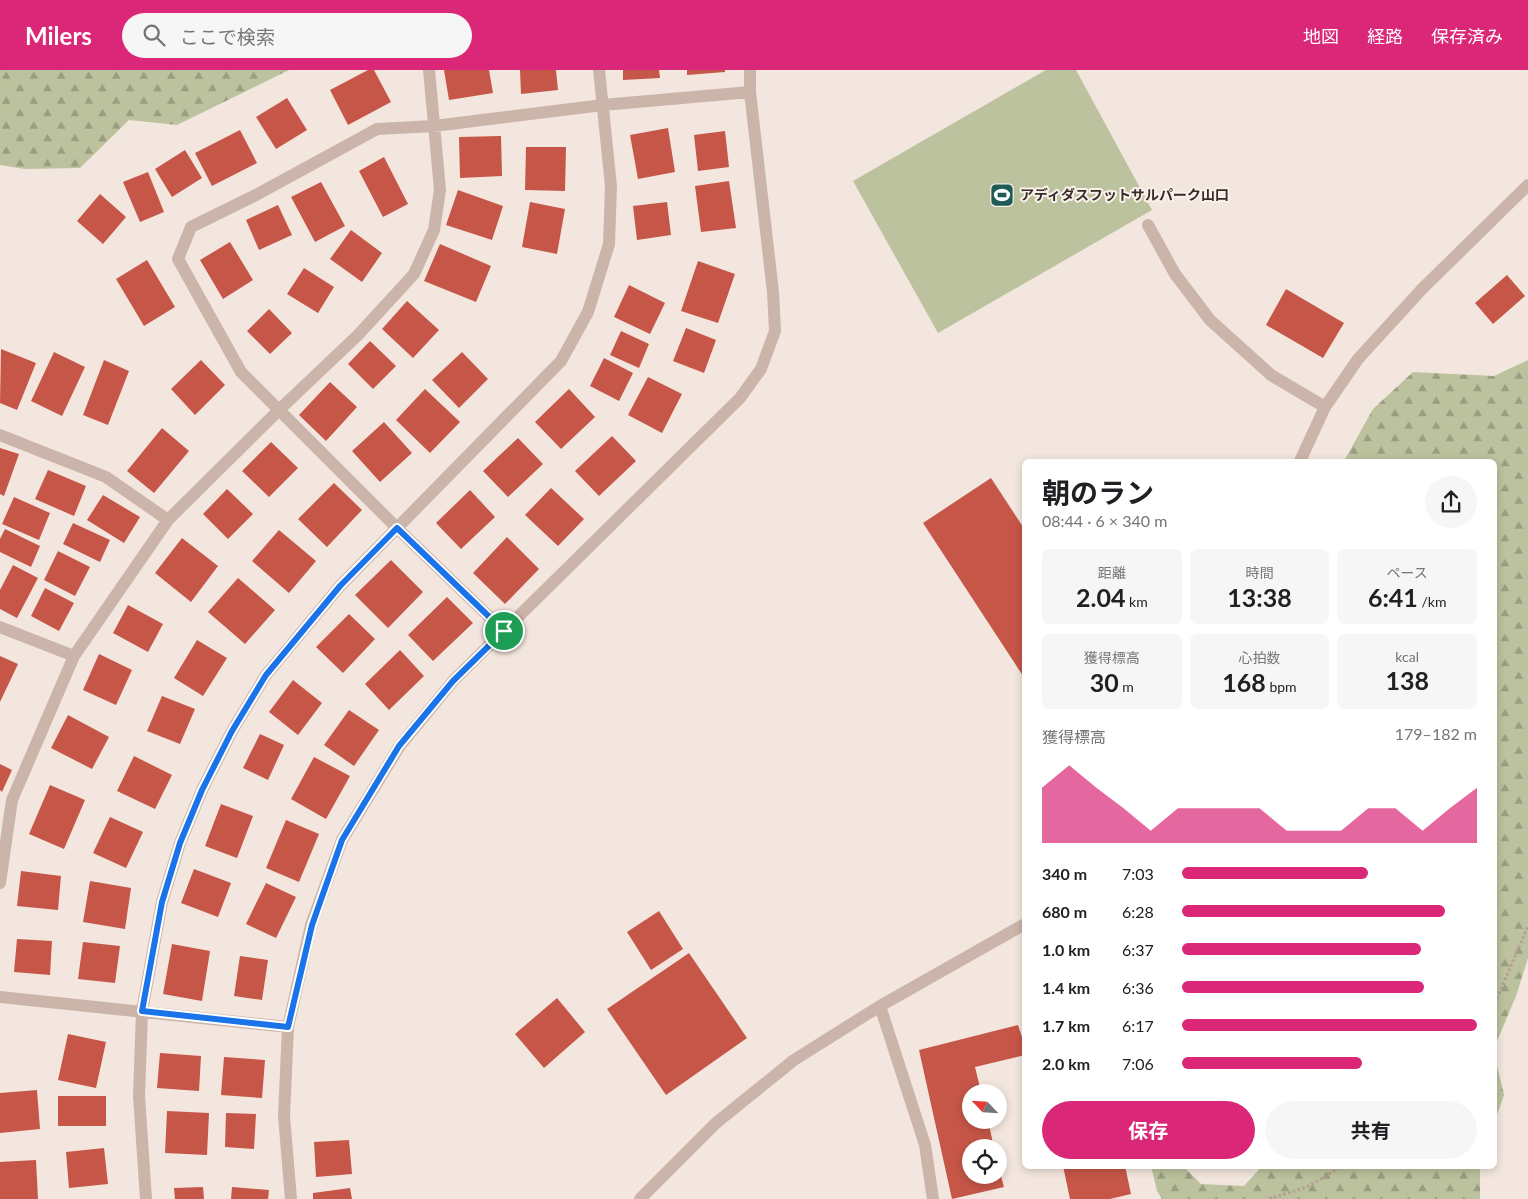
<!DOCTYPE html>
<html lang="ja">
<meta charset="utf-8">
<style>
body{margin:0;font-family:Lato,"Noto Sans JP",sans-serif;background:#f6f6f6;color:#202124;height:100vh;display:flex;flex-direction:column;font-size:19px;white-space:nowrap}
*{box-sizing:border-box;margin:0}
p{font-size:16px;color:#757577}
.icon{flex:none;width:28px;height:28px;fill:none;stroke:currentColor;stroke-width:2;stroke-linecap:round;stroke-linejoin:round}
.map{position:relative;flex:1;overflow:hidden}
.panel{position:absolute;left:1022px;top:389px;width:475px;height:710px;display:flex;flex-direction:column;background:#fff;border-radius:8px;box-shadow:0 2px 8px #0003}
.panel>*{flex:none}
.needle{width:32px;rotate:295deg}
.tools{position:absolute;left:962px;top:1014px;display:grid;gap:10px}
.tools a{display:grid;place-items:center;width:45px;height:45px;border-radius:50%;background:#fff;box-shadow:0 2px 8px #0003;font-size:25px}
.pin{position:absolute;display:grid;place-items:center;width:42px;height:42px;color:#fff;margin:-21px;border:2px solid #fff;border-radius:50%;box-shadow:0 1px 5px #0007}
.round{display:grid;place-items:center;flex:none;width:52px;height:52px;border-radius:26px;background:#f6f6f6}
.overview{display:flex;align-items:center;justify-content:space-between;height:85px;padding:0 20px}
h1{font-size:28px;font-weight:700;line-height:38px}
.metrics{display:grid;grid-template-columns:repeat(3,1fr);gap:8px;height:85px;padding:5px 20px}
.metrics div{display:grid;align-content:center;border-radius:8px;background:#f6f6f6;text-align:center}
.metrics b{font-size:25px;font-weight:700}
.metrics small{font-size:14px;font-weight:400}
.metrics p{font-size:14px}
.chart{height:140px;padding:10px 20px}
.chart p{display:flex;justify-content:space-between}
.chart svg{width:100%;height:90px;margin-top:5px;fill:#db2777;opacity:.7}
.action{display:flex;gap:10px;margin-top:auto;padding:10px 20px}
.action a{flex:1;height:58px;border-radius:30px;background:#db2777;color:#fff;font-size:20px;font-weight:700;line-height:58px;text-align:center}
.action a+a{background:#f6f6f6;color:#202124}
ul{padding:0 20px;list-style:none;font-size:16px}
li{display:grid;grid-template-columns:80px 60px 1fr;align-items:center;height:38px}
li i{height:12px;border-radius:6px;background:#db2777}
header{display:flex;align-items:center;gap:30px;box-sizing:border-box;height:70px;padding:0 25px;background:#db2777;color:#fff}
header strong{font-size:24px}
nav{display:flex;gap:28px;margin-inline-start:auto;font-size:18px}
.search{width:350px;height:45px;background:#f6f6f6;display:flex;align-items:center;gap:12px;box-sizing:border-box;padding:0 18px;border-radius:28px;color:#757577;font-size:19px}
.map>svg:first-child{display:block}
.forest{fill:url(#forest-firs)}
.garden{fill:#bbc29d}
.building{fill:#c65648}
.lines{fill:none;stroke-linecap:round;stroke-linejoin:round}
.path{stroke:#b79e93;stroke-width:3;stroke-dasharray:2.5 2.5;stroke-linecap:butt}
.minor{stroke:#cbb4a9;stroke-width:12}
.route-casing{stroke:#fff;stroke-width:10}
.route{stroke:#1a73e8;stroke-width:6}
.labels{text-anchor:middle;stroke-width:4;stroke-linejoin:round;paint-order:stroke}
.poi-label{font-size:14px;font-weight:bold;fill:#382c29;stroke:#faf1ea;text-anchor:start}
</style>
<header>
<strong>Milers</strong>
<div class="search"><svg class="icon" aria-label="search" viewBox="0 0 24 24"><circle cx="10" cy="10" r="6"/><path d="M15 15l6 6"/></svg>ここで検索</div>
<nav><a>地図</a><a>経路</a><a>保存済み</a></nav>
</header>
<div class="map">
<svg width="1528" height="1129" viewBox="0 0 1528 1129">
<defs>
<pattern id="forest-firs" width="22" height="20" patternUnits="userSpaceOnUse" patternTransform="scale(1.25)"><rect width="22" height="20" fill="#bbc29d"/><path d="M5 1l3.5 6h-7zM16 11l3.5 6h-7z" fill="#999e80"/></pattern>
</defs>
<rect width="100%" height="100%" fill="#f3e6de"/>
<!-- forest -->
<path class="forest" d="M0 0H289L177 55 129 50 80 98 25 99 0 95Z
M1528 290V888L1516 926 1495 976V391H1344L1373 339 1413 302 1494 306Z
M1495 987 1504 1025 1495 1050Z
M1151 1096H1183L1201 1114 1244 1116 1262 1096H1480V1129H1162L1157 1121Z"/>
<!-- garden -->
<path class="garden" d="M1046 0H1076L1152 140 938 263 853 111Z"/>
<!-- building -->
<path class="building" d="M368 0H374L391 32 348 55 330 20Z
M444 0H489L493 23 449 30Z
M520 0H556L558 20 521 24Z
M623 0H659L660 8 623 10Z
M687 0H725V2L687 5Z
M287 28 307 60 276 79 256 47Z
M668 58 675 102 638 109 630 65Z
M240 60 257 93 212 116 195 83Z
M725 61 729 97 698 101 694 65Z
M501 66 502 106 460 108 459 67Z
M526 77H566L565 121 525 120Z
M185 80 202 108 172 127 155 99Z
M384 87 408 134 383 147 359 101Z
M148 102 164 142 140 152 123 112Z
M729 111 736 158 701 162 695 116Z
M321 112 345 156 315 172 291 127Z
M458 120 503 136 492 170 446 155Z
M100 124 126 147 103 174 77 151Z
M530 132 565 139 557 184 522 177Z
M667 132 671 165 637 170 633 136Z
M278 135 292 165 259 180 246 150Z
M351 160 382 183 362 212 330 189Z
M230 172 253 210 223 229 200 190Z
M440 174 491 196 476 232 424 211Z
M147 190 175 237 144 256 116 209Z
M698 191 735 204 718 253 681 241Z
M304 198 334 217 318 243 287 224Z
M1507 205 1525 226 1493 254 1475 233Z
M629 215 665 233 650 264 614 247Z
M1286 219 1344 253 1323 288 1266 255Z
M407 231 439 260 413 288 382 259Z
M269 239 292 263 270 284 247 261Z
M686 258 716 270 704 303 673 291Z
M621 261 649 274 639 298 610 285Z
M370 271 396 296 373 319 348 294Z
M1 279 36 293 17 340 0 333Z
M54 282 85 297 62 346 31 331Z
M462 282 488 309 459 338 432 310Z
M604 288 633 303 619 331 590 316Z
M104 290 129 301 108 355 83 345Z
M201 290 225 315 195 345 171 319Z
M648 307 682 324 662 363 628 345Z
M330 312 357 337 326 371 299 345Z
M425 319 460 352 430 383 396 350Z
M569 319 595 347 561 379 535 352Z
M384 352 412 383 380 412 352 381Z
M162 358 189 381 154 423 127 401Z
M612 366 636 391 599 426 575 401Z
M518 368 543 394 508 427 483 401Z
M271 372 298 398 269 427 242 401Z
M0 378 19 384 4 426 0 424Z
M48 400 86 416 74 446 35 429Z
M991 408 1025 460V609L923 453Z
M334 413 362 440 327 477 298 449Z
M551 418 584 449 558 476 525 445Z
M227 419 253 444 228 469 203 444Z
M470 420 495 447 461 479 436 453Z
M103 425 140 447 124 473 87 450Z
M14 427 50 443 39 470 2 454Z
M73 453 110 470 100 492 63 474Z
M5 459 40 476 31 497 0 482V469Z
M279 460 316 491 289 523 252 491Z
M507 467 539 499 505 534 473 503Z
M182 468 218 496 191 532 155 503Z
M58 481 90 497 75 526 44 510Z
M391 490 423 522 388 558 355 525Z
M13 495 38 508 17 548 0 539V520Z
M238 508 275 540 245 574 208 542Z
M45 518 74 533 59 561 31 546Z
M447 527 473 553 433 591 408 565Z
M128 535 163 554 148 582 113 563Z
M349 544 375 569 343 603 316 577Z
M197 570 227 588 203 626 174 608Z
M400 580 424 606 389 640 365 614Z
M99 584 132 600 116 635 83 620Z
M0 586 18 594 0 632Z
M293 610 322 633 298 665 269 642Z
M162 626 195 639 180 674 147 661Z
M349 640 379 660 354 696 324 675Z
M68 645 109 667 92 699 51 678Z
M260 664 284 675 268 710 243 698Z
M134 686 172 705 155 739 117 721Z
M314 687 350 706 326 749 291 729Z
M0 694 12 700 2 722 0 720Z
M50 715 85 730 64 779 29 764Z
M221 734 253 746 237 788 205 776Z
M110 747 143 762 126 798 93 783Z
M286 750 319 764 299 812 266 798Z
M194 799 231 813 218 847 181 833Z
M21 801 61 806 58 840 17 836Z
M90 811 131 818 125 859 83 852Z
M266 813 296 827 276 868 246 854Z
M659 841 683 879 651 900 627 862Z
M17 869 52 871 50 905 14 902Z
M83 872 120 876 115 913 78 909Z
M172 874 210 881 202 931 163 924Z
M689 883 747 968 666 1025 607 939Z
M240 886 268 890 262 930 234 926Z
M557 928 585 962 544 998 515 964Z
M1018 955 1025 976V985L975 997 981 1022H971V1050H988L994 1078H971V1105H999V1099L1004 1117 952 1129 919 980Z
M68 964 106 972 96 1018 58 1010Z
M160 983 201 986 199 1021 157 1018Z
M224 987 265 990 262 1028 221 1025Z
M37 1020 40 1059 0 1063V1023Z
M58 1026H106V1056H58Z
M167 1041 209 1043 207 1085 165 1083Z
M226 1043 256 1044 254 1079 225 1077Z
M349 1070 352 1104 316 1107 314 1072Z
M104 1078 108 1114 69 1118 66 1082Z
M36 1090 38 1129H0V1092Z
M1063 1096H1125L1131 1124 1110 1129H1070Z
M203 1117 204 1129H175L174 1118Z
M232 1117 269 1120 268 1129H231Z
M350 1118 352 1129H313V1123Z"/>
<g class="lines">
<!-- path -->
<path class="path" d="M1495 933 1528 856
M1269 1129 1307 1117 1343 1096"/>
<!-- minor -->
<path class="minor" d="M1148 155 1175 204 1210 250 1271 305 1325 337
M0 365 106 407 168 450
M1300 391 1325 337 1358 289 1422 219 1528 115
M0 557 74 586
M504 561 397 458 241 302 178 189 191 157 256 125 377 59 434 56 603 35 750 22
M0 813 12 730 74 586 168 450 279 340 358 265 414 204 434 160 440 120 429 0
M0 927 288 957
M880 936 925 1075 933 1129
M146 1129 139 1026 142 941 162 832 180 773 202 720 232 661 266 605 340 516 561 291 588 242 609 174 611 116 599 0
M291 1129 284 1046 288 957 311 855 342 770 399 677 453 611 740 328 761 299 775 261 773 222 750 22V0
M640 1129 716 1053 794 990 880 936 1025 854"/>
</g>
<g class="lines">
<!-- route casing -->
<g class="route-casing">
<path id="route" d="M397 458 504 561 453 611 399 676 342 770 312 855 288 957 142 941 162 832 180 773 202 720 232 661 266 605 340 516Z"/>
</g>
<!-- route -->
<use href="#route" class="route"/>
</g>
<!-- icons -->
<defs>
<g id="stadium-square" transform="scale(1.25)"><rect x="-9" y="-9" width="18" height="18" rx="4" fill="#1e5a56" stroke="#faf1ea"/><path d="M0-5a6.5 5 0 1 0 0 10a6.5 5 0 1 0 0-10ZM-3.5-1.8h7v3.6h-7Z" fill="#fff"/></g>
</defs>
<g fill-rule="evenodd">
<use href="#stadium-square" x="1002" y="125"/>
</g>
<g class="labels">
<!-- poi labels -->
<g class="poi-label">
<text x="1020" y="130">アディダスフットサルパーク山口</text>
</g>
</g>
</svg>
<div class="tools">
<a><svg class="needle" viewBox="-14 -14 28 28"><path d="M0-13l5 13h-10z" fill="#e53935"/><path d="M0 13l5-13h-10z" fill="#757577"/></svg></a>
<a><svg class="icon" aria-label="locate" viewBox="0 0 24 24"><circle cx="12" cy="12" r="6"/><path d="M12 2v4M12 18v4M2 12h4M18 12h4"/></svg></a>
</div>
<div class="pin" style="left:504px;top:561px;background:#1e9e55"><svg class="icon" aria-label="arrive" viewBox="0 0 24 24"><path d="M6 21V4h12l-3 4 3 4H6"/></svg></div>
<section class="panel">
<div class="overview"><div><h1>朝のラン</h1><p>08:44 · 6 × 340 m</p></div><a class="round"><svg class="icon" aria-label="share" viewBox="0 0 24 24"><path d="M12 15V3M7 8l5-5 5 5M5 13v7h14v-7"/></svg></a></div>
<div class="metrics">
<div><p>距離</p><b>2.04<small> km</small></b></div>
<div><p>時間</p><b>13:38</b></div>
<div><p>ペース</p><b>6:41<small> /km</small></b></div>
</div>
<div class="metrics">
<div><p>獲得標高</p><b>30<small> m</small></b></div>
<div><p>心拍数</p><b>168<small> bpm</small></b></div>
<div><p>kcal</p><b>138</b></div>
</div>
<div class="chart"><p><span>獲得標高</span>179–182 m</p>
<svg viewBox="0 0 160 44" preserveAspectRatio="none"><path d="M0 44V17L10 6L20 17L30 27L40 38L50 27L60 27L70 27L80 27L90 38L100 38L110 38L120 27L130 27L140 38L150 27L160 17V44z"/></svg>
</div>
<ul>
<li><b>340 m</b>7:03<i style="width:63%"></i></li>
<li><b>680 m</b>6:28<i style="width:89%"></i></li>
<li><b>1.0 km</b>6:37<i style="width:81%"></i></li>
<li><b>1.4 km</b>6:36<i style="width:82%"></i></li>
<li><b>1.7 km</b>6:17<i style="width:100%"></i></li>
<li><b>2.0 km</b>7:06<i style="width:61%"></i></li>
</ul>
<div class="action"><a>保存</a><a>共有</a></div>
</section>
</div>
